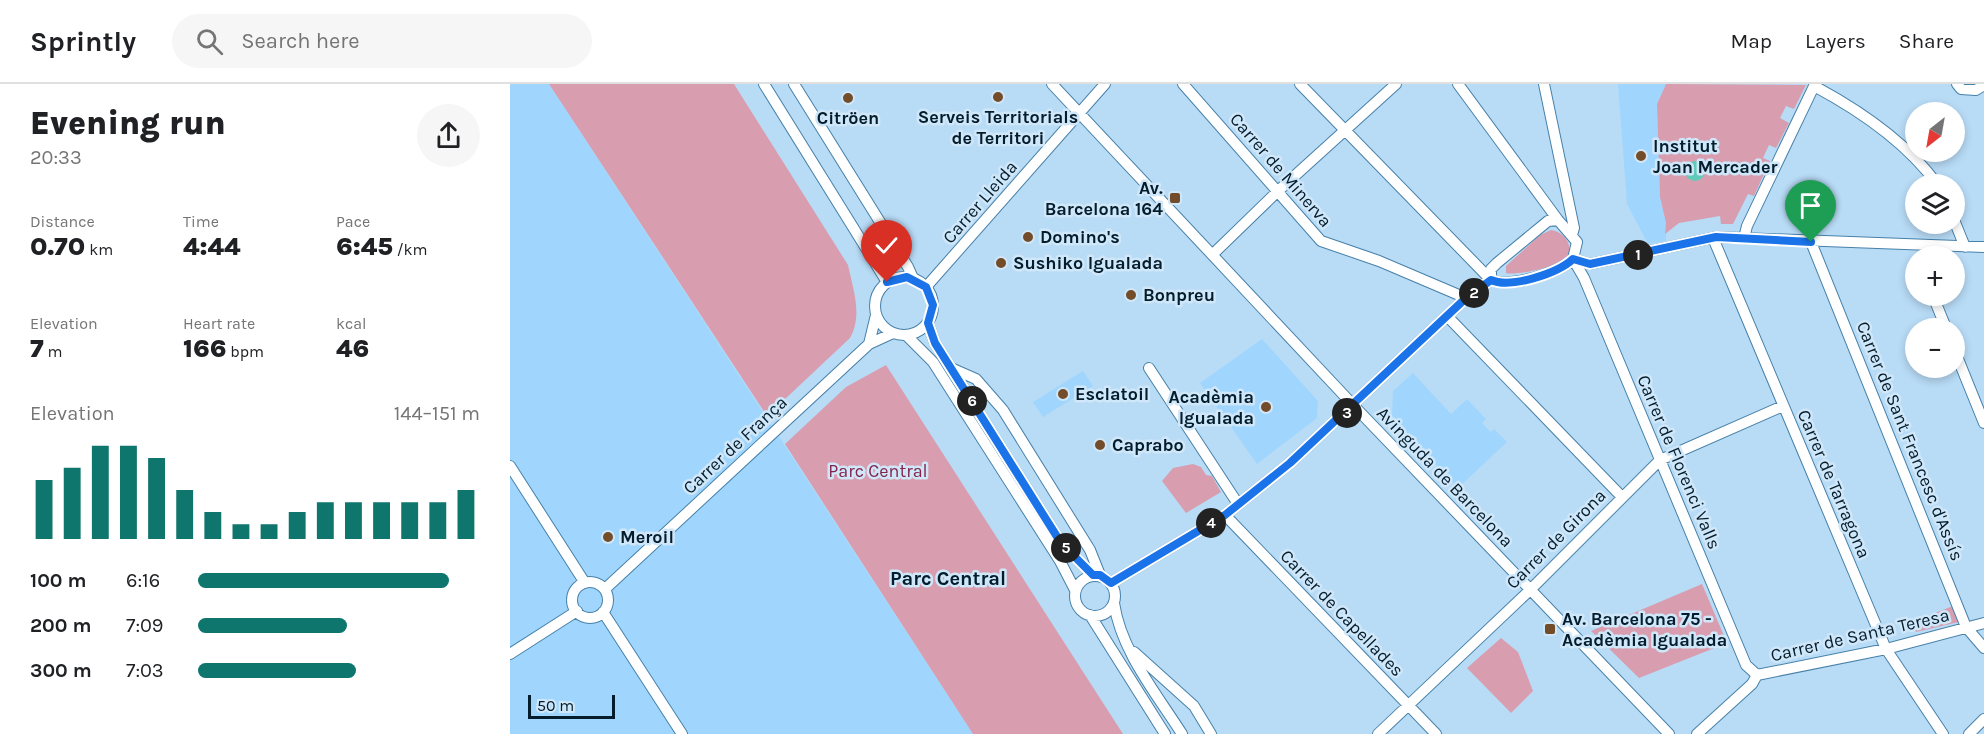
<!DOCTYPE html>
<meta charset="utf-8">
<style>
body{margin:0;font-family:Karla,sans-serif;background:#f6f6f6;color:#202124;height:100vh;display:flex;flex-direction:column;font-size:22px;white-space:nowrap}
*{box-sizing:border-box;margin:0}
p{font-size:20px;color:#757577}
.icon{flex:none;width:33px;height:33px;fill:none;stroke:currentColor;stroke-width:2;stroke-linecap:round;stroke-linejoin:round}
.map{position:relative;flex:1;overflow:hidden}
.panel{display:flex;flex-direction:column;background:#fff;width:510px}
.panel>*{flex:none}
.needle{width:39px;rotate:211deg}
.controls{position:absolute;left:1395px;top:18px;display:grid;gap:12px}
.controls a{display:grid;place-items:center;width:60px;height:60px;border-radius:50%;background:#fff;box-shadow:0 3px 9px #0003;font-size:30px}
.scale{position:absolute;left:18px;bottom:15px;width:87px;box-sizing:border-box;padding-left:6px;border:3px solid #041d2d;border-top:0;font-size:16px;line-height:21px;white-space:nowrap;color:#041d2d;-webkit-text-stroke:4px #cfe7f8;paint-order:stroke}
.pin{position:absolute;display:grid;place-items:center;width:51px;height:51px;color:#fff;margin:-62px -26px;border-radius:50% 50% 50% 0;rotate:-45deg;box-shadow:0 0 6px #0007}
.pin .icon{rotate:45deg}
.km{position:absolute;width:30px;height:30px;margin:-15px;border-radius:50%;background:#222;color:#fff;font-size:16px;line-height:30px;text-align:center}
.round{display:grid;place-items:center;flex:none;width:63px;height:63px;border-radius:32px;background:#f6f6f6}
.summary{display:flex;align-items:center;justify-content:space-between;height:102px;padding:0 30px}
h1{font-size:33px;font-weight:800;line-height:45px}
.stats{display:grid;grid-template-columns:repeat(3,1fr);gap:9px;height:102px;padding:6px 30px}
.stats div{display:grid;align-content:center}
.stats b{font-size:26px;font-weight:800}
.stats small{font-size:16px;font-weight:400}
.stats p{font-size:16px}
.chart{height:168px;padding:12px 30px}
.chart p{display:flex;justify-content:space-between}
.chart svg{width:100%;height:108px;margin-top:6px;stroke:#0f766e;stroke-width:6}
ul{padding:0 30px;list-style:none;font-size:20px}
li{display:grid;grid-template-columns:96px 72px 1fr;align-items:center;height:45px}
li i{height:15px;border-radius:8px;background:#0f766e}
header{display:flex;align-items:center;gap:36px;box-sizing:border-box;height:84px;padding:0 30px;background:#fff;border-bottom:2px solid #e0e0e0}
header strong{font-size:28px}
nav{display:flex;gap:33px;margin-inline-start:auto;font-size:21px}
.search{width:420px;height:54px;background:#f6f6f6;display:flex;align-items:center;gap:15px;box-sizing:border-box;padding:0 21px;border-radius:33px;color:#757577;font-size:22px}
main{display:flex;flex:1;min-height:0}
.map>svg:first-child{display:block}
.built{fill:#a0d6fd}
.green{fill:#d89eaf}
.water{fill:#60cbb8}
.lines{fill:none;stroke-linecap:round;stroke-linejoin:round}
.minor-casing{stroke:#4681a9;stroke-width:12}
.minor{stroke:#fff;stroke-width:10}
.route-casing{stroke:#fff;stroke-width:12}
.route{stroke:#1a73e8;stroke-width:8}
.poi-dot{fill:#734c2a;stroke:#cfe7f8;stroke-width:2}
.labels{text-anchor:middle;stroke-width:5;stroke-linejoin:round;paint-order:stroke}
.poi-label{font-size:18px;font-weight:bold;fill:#041d2d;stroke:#cfe7f8;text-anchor:start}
.street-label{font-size:18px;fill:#041d2d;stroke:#cfe7f8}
.park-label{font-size:18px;fill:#84244b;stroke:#cfe7f8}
.neighbourhood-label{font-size:20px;font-weight:bold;fill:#041d2d;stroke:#cfe7f8}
</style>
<header>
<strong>Sprintly</strong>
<div class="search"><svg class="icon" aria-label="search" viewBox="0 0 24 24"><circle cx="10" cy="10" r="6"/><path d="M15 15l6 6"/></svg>Search here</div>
<nav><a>Map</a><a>Layers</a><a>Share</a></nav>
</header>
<main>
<section class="panel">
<div class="summary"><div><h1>Evening run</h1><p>20:33</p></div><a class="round"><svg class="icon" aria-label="share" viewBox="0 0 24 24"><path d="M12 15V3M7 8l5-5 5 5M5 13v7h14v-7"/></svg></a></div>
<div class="stats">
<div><p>Distance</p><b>0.70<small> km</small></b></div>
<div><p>Time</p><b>4:44</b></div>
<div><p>Pace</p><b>6:45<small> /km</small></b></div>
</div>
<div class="stats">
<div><p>Elevation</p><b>7<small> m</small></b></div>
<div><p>Heart rate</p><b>166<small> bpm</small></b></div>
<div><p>kcal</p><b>46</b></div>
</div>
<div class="chart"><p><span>Elevation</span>144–151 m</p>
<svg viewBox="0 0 160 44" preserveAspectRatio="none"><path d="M5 44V20M15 44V15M25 44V6M35 44V6M45 44V11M55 44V24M65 44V33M75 44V38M85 44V38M95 44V33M105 44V29M115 44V29M125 44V29M135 44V29M145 44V29M155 44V24"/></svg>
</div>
<ul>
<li><b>100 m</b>6:16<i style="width:89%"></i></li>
<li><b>200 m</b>7:09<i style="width:53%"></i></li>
<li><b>300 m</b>7:03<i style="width:56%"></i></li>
</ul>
</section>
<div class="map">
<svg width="1474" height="650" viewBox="0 0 1474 650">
<rect width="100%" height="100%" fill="#b8dbf6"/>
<!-- built -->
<path class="built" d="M0 0H39L463 650H0Z
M1108 0H1156L1147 20 1150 113 1156 139V157L1138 160 1117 120Z
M752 255 808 317 807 334 747 380 690 299Z
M573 287 583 302 533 333 523 318Z
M903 289 941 330 957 315 976 335 972 339 981 348 984 345 997 358 948 404 882 333 883 307Z"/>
<!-- green -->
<path class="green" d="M39 0H224L338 181C343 205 353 231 340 254L257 332Z
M1156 0 1296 1 1284 25 1276 22 1270 34 1279 39 1266 64 1259 61 1253 74 1260 77 1244 112 1238 110 1223 140H1211L1210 132 1169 139 1155 150 1156 139 1150 113 1147 20Z
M1041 146C1056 148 1067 166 1053 177 1045 183 1005 192 996 189V182L1030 151Z
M376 281 613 650H463L275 360 336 303Z
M683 380 691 383 696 391 702 392 711 408 676 429 652 397 663 384Z
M1192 500 1217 559 1129 594 1081 547Z
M1443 522 1449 538 1406 548 1402 538Z
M991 554 1008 568 1023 607 1001 629 957 584Z"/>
<!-- water -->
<path class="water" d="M1175 87a10 10 0 1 1 20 0a10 10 0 1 1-20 0Z"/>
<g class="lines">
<!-- minor casing -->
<g class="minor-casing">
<path id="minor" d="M254 0 377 198
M284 0 398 183 403 194
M542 0 844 322 1159 650
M673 0 811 157 869 177 956 214
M790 0 981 196
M948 0 1048 136 1067 158 1063 175C1048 189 1001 204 981 196
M1034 0 1064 144 1062 151
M1447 0 1451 5 1466 6 1474 1
M1304 2C1349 26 1397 59 1427 100
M1444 136 1455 163
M1203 154 1376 565 1433 650
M1234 154 1237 142 1305 0
M1301 158 1456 543 1474 564
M703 170 768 107 886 0
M1063 175 1074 194 1236 581 1247 591
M1063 175 1080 180 1206 153 1474 163
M365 222a29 29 0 1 1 58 0a29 29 0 1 1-58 0Z
M981 196V185L987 179 1038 137 1048 136
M416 203 595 0
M1423 212 1436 244
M937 232 1112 413
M418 239 425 259 551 459 583 491
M396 251 423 278 550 477 565 506
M359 260 366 231
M1444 265 1474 339
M441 284 466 295 493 326 580 466 590 491
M639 284 728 420
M0 382 75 499
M715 431 926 650
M565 512a20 20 0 1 1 40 0a20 20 0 1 1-40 0Z
M62 516a18 18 0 1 1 36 0a18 18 0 1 1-36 0Z
M601 499 715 431 780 379 956 214 981 196
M95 505 359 260 383 249
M604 519C611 567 646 609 672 650
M93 528 172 650
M580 531 655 650
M624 568 684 622 701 650
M0 570 67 527
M1247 591 1376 565 1474 539
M868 650 1020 506 1150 376 1273 322
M1187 650 1242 600 1247 591
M1459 650 1474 635"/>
</g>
<!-- minor -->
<use href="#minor" class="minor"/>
</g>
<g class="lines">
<!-- route casing -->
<g class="route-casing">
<path id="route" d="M377 198 397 193 416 203 423 221 418 239 425 259 551 459 583 491H590L601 499 715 431 780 379 956 214 981 196C1001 205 1048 189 1063 175L1080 180 1206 153 1301 158"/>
</g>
<!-- route -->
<use href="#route" class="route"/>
</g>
<!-- markers -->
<g class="poi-dot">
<circle cx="488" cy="13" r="6"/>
<circle cx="338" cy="14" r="6"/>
<circle cx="1131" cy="72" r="6"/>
<rect x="659" y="108" width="12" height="12" rx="3"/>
<circle cx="518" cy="153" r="6"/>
<circle cx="491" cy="179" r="6"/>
<circle cx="621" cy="211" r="6"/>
<circle cx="553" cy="310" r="6"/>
<circle cx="756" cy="323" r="6"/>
<circle cx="590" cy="361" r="6"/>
<circle cx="98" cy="453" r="6"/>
<rect x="1034" y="539" width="12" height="12" rx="3"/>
</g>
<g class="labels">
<!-- poi labels -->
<g class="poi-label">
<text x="488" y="39" text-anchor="middle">Serveis Territorials<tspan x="488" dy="21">de Territori</tspan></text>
<text x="338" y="40" text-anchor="middle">Citröen</text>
<text x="1143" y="68">Institut<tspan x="1143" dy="21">Joan Mercader</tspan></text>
<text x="653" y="110" text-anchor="end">Av.<tspan x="653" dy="21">Barcelona 164</tspan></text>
<text x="530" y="159">Domino's</text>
<text x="503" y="185">Sushiko Igualada</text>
<text x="633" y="217">Bonpreu</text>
<text x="565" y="316">Esclatoil</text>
<text x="744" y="319" text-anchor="end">Acadèmia<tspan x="744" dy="21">Igualada</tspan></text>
<text x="602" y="367">Caprabo</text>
<text x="110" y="459">Meroil</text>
<text x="1052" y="541">Av. Barcelona 75 -<tspan x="1052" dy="21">Acadèmia Igualada</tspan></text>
</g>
<!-- street labels -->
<g class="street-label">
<text transform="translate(771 86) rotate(49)" y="6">Carrer de Minerva</text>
<text transform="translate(470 118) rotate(-49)" y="6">Carrer Lleida</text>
<text transform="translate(1400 357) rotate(68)" y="6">Carrer de Sant Francesc d'Assís</text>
<text transform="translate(225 361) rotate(-43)" y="6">Carrer de França</text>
<text transform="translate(1169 378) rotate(67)" y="6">Carrer de Florenci Valls</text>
<text transform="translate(935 393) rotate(46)" y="6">Avinguda de Barcelona</text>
<text transform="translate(1324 400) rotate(67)" y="6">Carrer de Tarragona</text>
<text transform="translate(1046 455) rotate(-45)" y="6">Carrer de Girona</text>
<text transform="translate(832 529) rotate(46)" y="6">Carrer de Capellades</text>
<text transform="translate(1350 551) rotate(-13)" y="6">Carrer de Santa Teresa</text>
</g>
<!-- park labels -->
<g class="park-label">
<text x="368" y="393">Parc Central</text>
</g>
<!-- neighbourhood labels -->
<g class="neighbourhood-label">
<text x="438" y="501">Parc Central</text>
</g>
</g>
</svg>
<div class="controls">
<a><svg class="needle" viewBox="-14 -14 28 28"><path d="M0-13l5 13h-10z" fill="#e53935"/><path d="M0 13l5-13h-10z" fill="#757577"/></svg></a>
<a><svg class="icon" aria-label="layers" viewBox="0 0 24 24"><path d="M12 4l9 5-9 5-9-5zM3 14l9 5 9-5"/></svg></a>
<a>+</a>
<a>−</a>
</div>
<div class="scale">50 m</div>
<div class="pin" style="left:1301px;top:158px;background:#1e9e55"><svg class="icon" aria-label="arrive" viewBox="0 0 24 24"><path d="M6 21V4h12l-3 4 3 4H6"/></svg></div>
<div class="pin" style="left:377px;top:198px;background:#d93025"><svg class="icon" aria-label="check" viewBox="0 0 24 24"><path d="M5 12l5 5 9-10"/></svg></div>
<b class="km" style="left:1128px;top:171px">1</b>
<b class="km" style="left:964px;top:209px">2</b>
<b class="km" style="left:837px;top:329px">3</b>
<b class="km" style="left:701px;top:439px">4</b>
<b class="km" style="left:556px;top:464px">5</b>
<b class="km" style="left:462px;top:317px">6</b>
</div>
</main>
